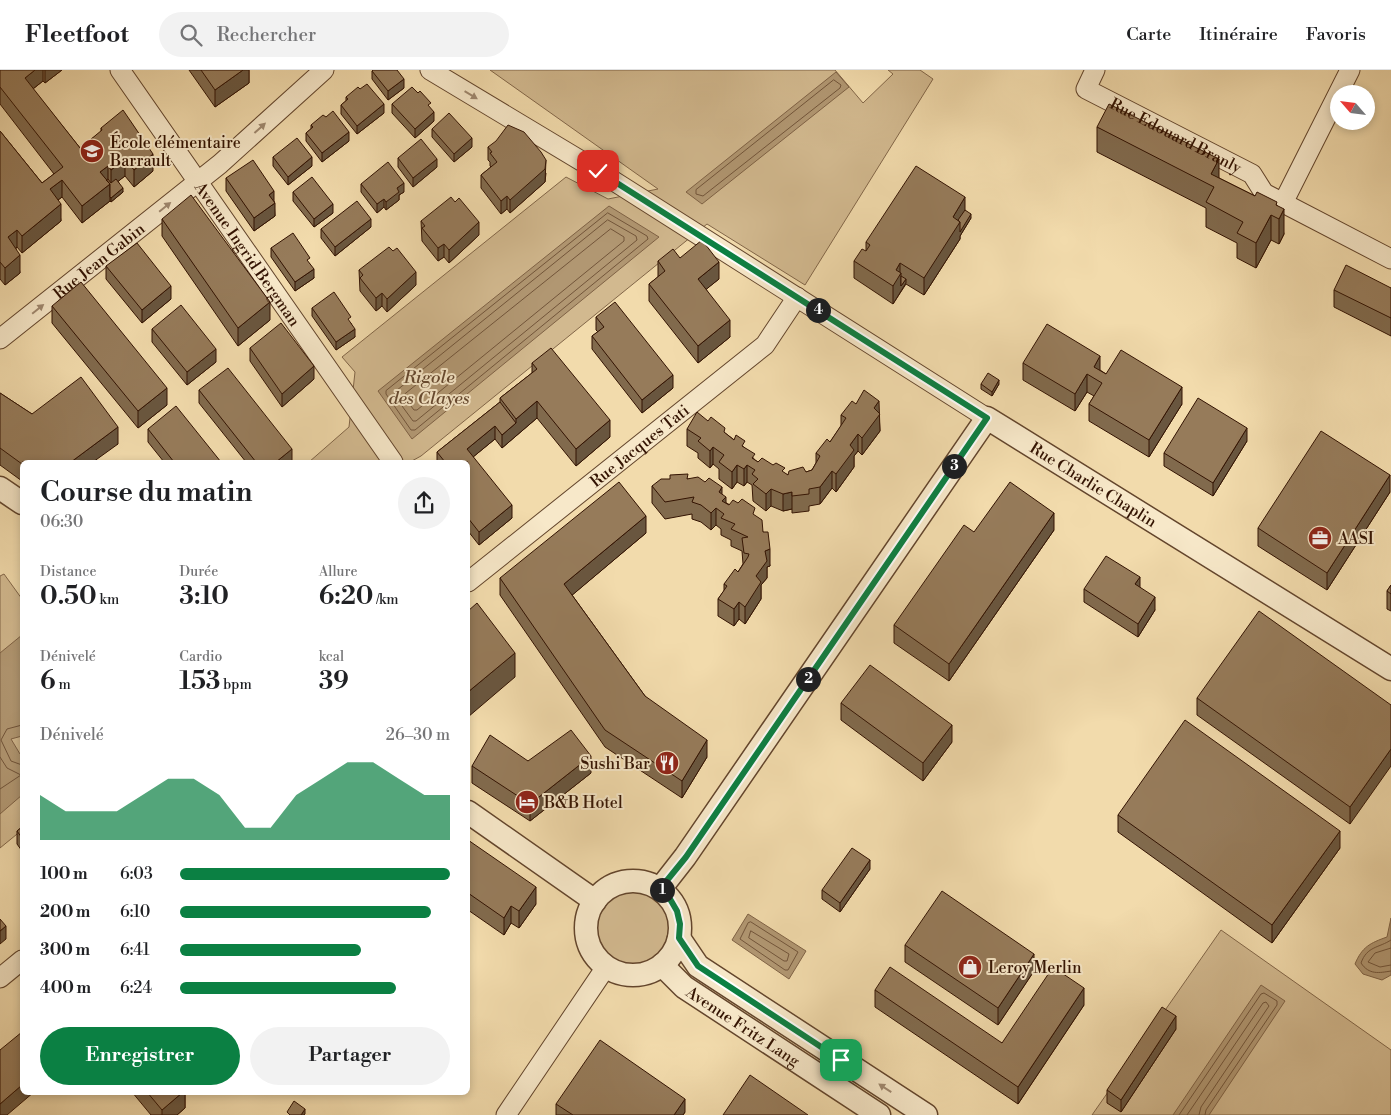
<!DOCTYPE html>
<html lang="fr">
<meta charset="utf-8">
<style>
body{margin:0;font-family:"Libre Bodoni",serif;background:#f2f2f2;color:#202124;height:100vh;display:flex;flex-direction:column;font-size:19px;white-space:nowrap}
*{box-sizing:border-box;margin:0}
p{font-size:16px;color:#757577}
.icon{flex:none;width:28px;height:28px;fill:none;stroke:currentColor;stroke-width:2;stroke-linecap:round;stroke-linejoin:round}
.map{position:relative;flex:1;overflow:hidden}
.panel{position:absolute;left:20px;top:390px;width:450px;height:635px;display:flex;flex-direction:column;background:#fff;border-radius:8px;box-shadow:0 2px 8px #0003}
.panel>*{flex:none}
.needle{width:32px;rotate:298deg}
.controls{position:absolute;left:1330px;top:15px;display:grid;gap:10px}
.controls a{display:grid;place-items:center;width:45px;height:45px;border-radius:50%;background:#fff;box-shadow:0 2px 8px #0003;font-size:25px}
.pin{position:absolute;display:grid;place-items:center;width:42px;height:42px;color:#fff;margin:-21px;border-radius:10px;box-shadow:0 2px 8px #0006}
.km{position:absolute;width:25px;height:25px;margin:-12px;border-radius:50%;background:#222;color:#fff;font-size:14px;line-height:25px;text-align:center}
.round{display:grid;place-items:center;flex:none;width:52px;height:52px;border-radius:26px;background:#f2f2f2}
.overview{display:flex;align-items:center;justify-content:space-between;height:85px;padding:0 20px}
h1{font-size:28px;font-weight:600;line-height:38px}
.metrics{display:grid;grid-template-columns:repeat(3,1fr);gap:8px;height:85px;padding:5px 20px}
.metrics div{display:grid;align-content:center}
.metrics b{font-size:25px;font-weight:600}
.metrics small{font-size:14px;font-weight:400}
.metrics p{font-size:14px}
.chart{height:140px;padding:10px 20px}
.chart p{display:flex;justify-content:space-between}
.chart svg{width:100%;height:90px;margin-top:5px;fill:#0b8043;opacity:.7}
.primary-button{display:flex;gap:10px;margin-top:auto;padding:10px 20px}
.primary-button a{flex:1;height:58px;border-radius:30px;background:#0b8043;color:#fff;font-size:20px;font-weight:600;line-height:58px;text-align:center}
.primary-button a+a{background:#f2f2f2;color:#202124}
ul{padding:0 20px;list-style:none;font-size:16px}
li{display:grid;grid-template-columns:80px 60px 1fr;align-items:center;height:38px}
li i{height:12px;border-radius:6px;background:#0b8043}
header{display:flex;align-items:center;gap:30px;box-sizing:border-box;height:70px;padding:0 25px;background:#fff;border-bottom:1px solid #e0e0e0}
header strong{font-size:24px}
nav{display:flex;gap:28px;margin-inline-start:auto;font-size:18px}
.search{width:350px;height:45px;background:#f2f2f2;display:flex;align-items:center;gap:12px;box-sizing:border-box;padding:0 18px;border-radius:28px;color:#757577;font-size:19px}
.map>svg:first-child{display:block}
.green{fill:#d2b98f;stroke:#826648}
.water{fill:#b19772;stroke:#7f6245}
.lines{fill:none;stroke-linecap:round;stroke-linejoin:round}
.shore{stroke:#72553a;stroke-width:1}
.minor-casing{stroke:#63452c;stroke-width:21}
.tertiary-casing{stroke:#63452c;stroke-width:25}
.minor{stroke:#f7e8c9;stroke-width:19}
.tertiary{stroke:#f7e8c9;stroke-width:22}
.wall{fill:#816a4d;stroke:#331302}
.shaded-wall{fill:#69563f;stroke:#331302}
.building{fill:#967b5a;stroke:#331302}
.oneway{fill:#9f886f}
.route-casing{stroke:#fff;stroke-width:10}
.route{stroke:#0b8043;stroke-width:6}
.labels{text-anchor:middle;stroke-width:4;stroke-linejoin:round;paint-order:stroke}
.street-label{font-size:16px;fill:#331302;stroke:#f7e8c9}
.poi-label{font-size:16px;fill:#331302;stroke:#f7e8c9;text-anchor:start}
.water-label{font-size:18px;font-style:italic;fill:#65482f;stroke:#f7e8c9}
</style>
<header>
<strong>Fleetfoot</strong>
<div class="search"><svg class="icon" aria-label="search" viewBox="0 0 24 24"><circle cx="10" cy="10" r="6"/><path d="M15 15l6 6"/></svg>Rechercher</div>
<nav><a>Carte</a><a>Itinéraire</a><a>Favoris</a></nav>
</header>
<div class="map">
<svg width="1391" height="1045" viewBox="0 0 1391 1045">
<rect width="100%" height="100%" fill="#f2dbac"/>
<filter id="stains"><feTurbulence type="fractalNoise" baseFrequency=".004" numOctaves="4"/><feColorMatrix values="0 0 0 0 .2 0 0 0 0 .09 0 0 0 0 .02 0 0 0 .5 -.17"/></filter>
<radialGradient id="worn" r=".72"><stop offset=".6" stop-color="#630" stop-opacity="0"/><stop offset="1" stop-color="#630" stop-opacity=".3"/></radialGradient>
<!-- green -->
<path class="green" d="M490 0H835L863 33 893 4 888 0H920L933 9 805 215 707 154 421 386 410 392H309L349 357 355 302 342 287 566 107 608 129 658 119Z
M4 504 22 529V760L0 778V506Z
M594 860a39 39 0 1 1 78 0a39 39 0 1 1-78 0Z
M1221 860 1391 980V1045H1092Z"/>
<!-- water -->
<path class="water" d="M836 2 849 17 702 134 686 122Z
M609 136 659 167 412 369 378 321Z
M22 565V666L11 669 20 684 22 683V725L0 744V583Z
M748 844 806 881 789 909 732 870Z
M1391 848V905L1382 910 1363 904 1355 894C1362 877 1370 873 1387 867Z
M1261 915 1285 931 1209 1045H1173Z"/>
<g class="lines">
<!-- shore -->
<path class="shore" d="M834 10 841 15 840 18 703 126 696 124V120Z
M608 143 647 166 648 169 415 360H411L386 324V321Z
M608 150 636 166 637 170 416 351H413L394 325 395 322Z
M611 159 624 167V171L417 340H414L404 327 405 324Z
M22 655 7 659 1 670 11 691 22 695
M0 687 7 698 21 705 0 719
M751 852 798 882 788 900H785L740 869 748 853Z
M751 861 789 884 787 891H784L749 868Z
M1391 870C1379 878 1367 876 1361 893 1369 905 1379 903 1391 901
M1391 878 1375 883 1368 892 1380 897 1391 895
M1179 1045 1261 924 1264 923 1277 931V935L1206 1040 1205 1045
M1187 1045 1263 933 1266 932 1269 936 1201 1037 1199 1045"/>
<!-- minor casing -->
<g class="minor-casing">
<g id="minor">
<path id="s1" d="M120 0 393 392"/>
<path d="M430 0 598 101 987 348"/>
<path id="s2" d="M1095 0 1086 19 1252 104 1264 123 1391 189"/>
<path d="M1283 133 1350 0"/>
<path id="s3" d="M0 269 220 94 324 0"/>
<path id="s4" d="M468 512 765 275 797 227"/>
<path d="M0 908 22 890"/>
<path d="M506 1045 606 897"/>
</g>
</g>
<!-- tertiary casing -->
<g class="tertiary-casing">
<g id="tertiary">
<path d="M0 418 22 433"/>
<path d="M468 742 595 831"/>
<circle cx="633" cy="858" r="47"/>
<path id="s5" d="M660 819 685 787 987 348 1391 599"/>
<path d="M679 868 698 896 926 1045"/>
<path id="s6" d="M662 895 684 917 879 1045"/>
</g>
</g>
<!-- minor -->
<use href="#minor" class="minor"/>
<!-- tertiary -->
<use href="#tertiary" class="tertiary"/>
</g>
<!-- wall -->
<path class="wall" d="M0 0H62L45 13 43 11 33 19 84 83 90 78V70L101 62V58L153 101 134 117 125 106 118 111 123 122 111 132 110 131 82 153 62 127 58 130 61 151 22 183 17 177 16 178 20 203 5 215 0 209V61L42 113 54 104 0 34Z
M189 0H249V13L215 37Z
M372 1 404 18 388 30 372 9Z
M346 27 384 43 357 64 341 44V35L346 31Z
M392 34 434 51 415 68 392 43Z
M311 55 349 71 322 92 306 71V63L311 59Z
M1097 57 1219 108 1255 126 1277 135 1284 164 1279 174 1271 170 1256 198 1237 188V173L1206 157V138L1097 82Z
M432 59 472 77 454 92 432 67Z
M488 77 546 103 545 112 510 143 507 139 501 144 481 118V105L491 97 490 96V92L488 90Z
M273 87 312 96 288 115 273 96Z
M398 88 437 97 413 117 398 97Z
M226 108 274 131 275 146 254 161 226 121Z
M361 114 404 122 399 125V130L386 140 384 137 377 143 361 122Z
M293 122 333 143 314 157 293 131Z
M965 140 971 148 960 166V169L924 225 906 214 893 234 854 208V191L866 181V172Z
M162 149 270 250 238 276 162 166Z
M421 151 479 165 449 193 444 187 438 191 422 171Z
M371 157 335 186 321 168V159Z
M271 178 310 194 314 208 295 221 271 187Z
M680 188 719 209 706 219 730 267 698 293 649 231V214L658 207V191Z
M106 196 171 229 142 253 106 209Z
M359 200 416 215 387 242 382 236 376 241 360 221Z
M1391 218V266L1334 237V220Z
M52 236 167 335 138 358 52 253Z
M312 238 351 253 355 267 336 280 312 246Z
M596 247 673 318 642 343 592 279V266L598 262 596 260Z
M152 259 216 292 187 315 152 272Z
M250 278 314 309 282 337 250 291Z
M532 293 610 367 576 396 537 348 502 378 495 369 473 387 512 448 479 475 468 461V392H437V382L500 332V328L532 303Z
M1023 293 1100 300 1106 304 1182 334 1149 387 1089 351V334L1094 326 1087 322 1075 341 1023 310Z
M981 314H999L992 326 981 319Z
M199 320 292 392H246L199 333Z
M0 323 32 344 118 374 22 392V411L0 395Z
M856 334 879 343 880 361 862 385 858 381 854 386V397L836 422 832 418 820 434 809 436V441L792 443V439L783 441 771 436 766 441 753 431 752 415 747 412 744 416 737 412 732 419 719 409V399L713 394 710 398 698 388V383L687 376V359L725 363 745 378 755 390 758 392 788 405 806 402 812 400 816 393V383L830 372 841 356V345Z
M148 359 221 392H164L148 372Z
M1247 371 1213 426 1164 396V383Z
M688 409 722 424 726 433 755 446 763 462 770 496 767 497V508L761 515V529L745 554 739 549 734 556 718 546V529L724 521V514L738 502 743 494 742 481 731 476V470L721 465V459L716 455 711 460 701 452 692 449V444L665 449 652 433V416Z
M1390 422 1327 520 1258 476V458Z
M1054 460 949 611 894 573V555L974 462Z
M646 463 572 525 645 626 707 687 682 728 605 677 500 525V508Z
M1391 515V541L1387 539V521Z
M1140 517 1155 540 1138 567 1084 532V519Z
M1197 628 1391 635 1350 754 1197 645Z
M841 633 952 672 923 711 841 650Z
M528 691 591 703 530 751 472 713V696Z
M1118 745 1340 778 1272 873 1118 762Z
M22 757V781L17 774V761Z
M468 770 536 834 519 858 511 853 504 865 468 840Z
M870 799 840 842 822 829V820Z
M905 875 1034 901 998 955 905 892Z
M875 920 1002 973 1084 935 1018 1034 875 937Z
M1176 959 1121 1042 1107 1033V1020Z
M132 1022H185V1038L177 1045H151Z
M556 1034 685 1042 683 1045H556Z"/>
<!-- shaded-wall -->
<path class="shaded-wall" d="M35 0H43V11L25 25V8Z
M45 0H62L45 13Z
M243 0H249V13L215 37V20Z
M404 9V18L388 30V21Z
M384 34V43L357 64V56Z
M434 42V51L415 68V59Z
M349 62V71L322 92V83Z
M472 68V77L454 92V84Z
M153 84V101L134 117V100Z
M312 87V96L288 115V107Z
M125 89V106L111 117V100Z
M437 89V97L413 117V108Z
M1219 89V114L1214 117 1211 104Z
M546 90 545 112 510 143V130Z
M108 96V113L100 102Z
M62 110V127L50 136V119Z
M404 113V122L399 125V130L386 140V132L397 118Z
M110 114V131L82 153V136Z
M123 118V122L111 132V128Z
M274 121V134L269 125Z
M507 126V139L501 144V131Z
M965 127V144H971V148L960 166V169L924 225V208L953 147Z
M384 129V137L377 143V134Z
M275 133V146L254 161V148Z
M61 134V151L22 183V166Z
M333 134V143L314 157V149Z
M1284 139V164L1279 174V149Z
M1271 145V170L1256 198V173Z
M371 149V157L335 186V177Z
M479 152V165L449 193V180Z
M17 160V177L8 184V167Z
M444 174V187L438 191V178Z
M20 185V203L5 215V198Z
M719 192V209L698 226V209Z
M900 193V205L901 203V216L906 209V213L893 234V216L896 200Z
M314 199V208L295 221V212Z
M416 202V215L387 242V229Z
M171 216V229L142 253V240Z
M382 223V236L376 241V228Z
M270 232V250L238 276V258Z
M730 250V267L698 293V276Z
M355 259V267L336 280V272Z
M216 279V292L187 315V302Z
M1100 286V304L1094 297Z
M314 296V309L282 337V324Z
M1087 304V322L1075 341V324Z
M673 305V318L642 343V330Z
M999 310V314L992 326V322Z
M1182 317V334L1149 387V370Z
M167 318V335L138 358V341Z
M537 331V348L502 378V365L516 353V349Z
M879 331 880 361 862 385V368L874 338Z
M610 350V367L576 396V379Z
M495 356V369L467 392V379Z
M118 357V374L93 392H71Z
M1247 358V371L1213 426V413Z
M858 364V381L854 386V397L836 422V404L850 375Z
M713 377V394L710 398V381Z
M292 379V392H276Z
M737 395V412L732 419V402Z
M747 395V412L744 416V399Z
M832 401V418L820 434V417Z
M1390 405V422L1327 520V503Z
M722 417V430L726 427V444L719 422Z
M771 419V436L766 441V424Z
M792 422V439L783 441V424Z
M512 435V448L479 475V462Z
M716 438V455L711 460V443Z
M1054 443V460L949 611V594Z
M646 446V463L564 532V514Z
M770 479V496L767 497V508L761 515V529L745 554V537L765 481Z
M1140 507V520L1135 514Z
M1155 527V540L1138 567V554Z
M739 532V549L734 556V539Z
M515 583V607L468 647V622Z
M952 655V672L923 711V693Z
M707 670V687L682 728V711Z
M1391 679V696L1350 754V737Z
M591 686V703L530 751V734Z
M1340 761V778L1272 873V855Z
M870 790V799L840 842V833Z
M536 817V834L519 858V841Z
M511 836V853L504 865V848Z
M6 856V869L0 874V861Z
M1034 884V901L998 955V938Z
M1084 918V935L1018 1034V1017Z
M1176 946V959L1121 1042V1030Z
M22 1015V1022H34L7 1045H0V1034Z
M183 1022H185V1038L177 1045H162V1040Z
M685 1029V1042L683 1045H674Z
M305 1039V1044L304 1045H301Z"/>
<!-- building -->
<path class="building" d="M0 0H35L25 8 84 83 94 76 90 70 102 60 101 58 123 40 153 84 134 100 125 89 111 100 108 96 100 102 110 114 82 136 62 110 50 119 61 134 22 166 17 160 8 167 20 185 5 198 0 192V61L42 113 63 97 0 17Z
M201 0H243L215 20Z
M373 0H397L404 9 388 21 372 1Z
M367 14 384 34 357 56 341 35 348 29 346 27 358 17 360 19Z
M412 17 418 23 420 21 431 33 428 35 434 42 415 59 392 34Z
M1109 34 1219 89 1211 104 1255 126 1257 122 1277 132 1276 135 1284 139 1279 149 1271 145 1256 173 1237 163 1243 152 1206 132 1214 117 1097 57Z
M333 41 349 62 322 83 306 63 313 57 311 55 323 45 326 47Z
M449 43 472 68 454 84 432 59Z
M508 55 524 62 541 82 546 90 545 99 510 130 507 126 501 131 481 105 497 92 490 83 492 82 488 77 496 71Z
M297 68 312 87 288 107 273 87Z
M421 69 437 89 413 108 398 88Z
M253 90 274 121 269 125 275 133 254 148 226 108Z
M388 92 404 113 397 118 399 122 386 132 384 129 377 134 361 114Z
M916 96 965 127 953 147 960 152 924 208 900 193 896 200 901 203 893 216 854 191 862 179 866 181 870 175 866 172Z
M312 107 333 134 314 149 293 122Z
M108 109 111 113 116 109 123 118 111 128 110 127V114L106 110Z
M191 125 270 232 238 258 162 149Z
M451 127 455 132 459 128 479 152 449 180 444 174 438 178 422 158 425 156 421 151Z
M357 131 371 149 335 177 321 159Z
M965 140 971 144 960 162V152L958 150Z
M293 163 310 188 307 190 314 199 295 212 271 178Z
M702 170 719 192 698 209 730 250 698 276 649 214 665 201 658 191 673 179 680 188Z
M137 173 171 216 142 240 106 196Z
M389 177 393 181 397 178 416 202 387 229 382 223 376 228 360 208 363 205 359 200Z
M1346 195 1391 218V248L1334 220Z
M901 206 906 209 901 216Z
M81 212 167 318 138 341 52 236Z
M334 222 351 247 348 249 355 259 336 272 312 238Z
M615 232 673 305 642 330 592 266 604 257 596 247Z
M181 235 216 279 187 302 152 259Z
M281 253 314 296 282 324 250 278Z
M1047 254 1100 286 1094 297 1106 304 1121 280 1182 317 1149 370 1089 334 1102 313 1087 304 1075 324 1023 293Z
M551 278 610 350 576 379 537 331 516 349 500 328 537 299 532 293Z
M228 298 292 379 276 392H256L199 320Z
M988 303 999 310 992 322 981 314Z
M81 307 118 357 71 392H22V394L0 378V323L32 344Z
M864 320 879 331 874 338 880 344 862 368 858 364 850 375 854 380 836 404 832 401 820 417 809 419V424L792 426V422L783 424 771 419 766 424 753 414 758 409 752 404 755 400 747 395 744 399 737 395 732 402 719 392 724 385 713 377 710 381 698 371 701 368 687 359 697 342 708 351 711 347 725 358 724 362 734 370 736 365 745 371 742 376 755 384 752 388 758 392 762 388 773 395 776 393 785 398 782 401 788 405 789 401 803 397 806 402 812 400 820 386 816 383 827 369 830 372 846 348 841 345 852 331 856 334Z
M1198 328 1247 358 1213 413 1164 383Z
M500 332 516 353 502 365 495 356 467 379 512 435 479 462 468 448V392H445L437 382Z
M176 336 221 392H174L148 359Z
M1321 361 1390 405 1327 503 1258 458Z
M688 404 687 409 698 407 705 412 709 408 722 417 719 422 726 427 722 431 729 435 733 430 738 433 742 429 755 438 753 444 762 450 763 462H768L770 479 765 481 767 491 756 506 761 512 745 537 739 532 734 539 718 529 727 516 724 514 735 499 738 502 748 487 749 484 744 483 742 468 748 467 731 459 735 454 721 448 724 444 716 438 711 443 701 435 692 432 694 427 665 432 652 416 661 409H670V405Z
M619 412 646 446 564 514 645 626 707 670 682 711 605 660 500 508Z
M1010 412 1054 443 949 594 894 555 964 455 974 462Z
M1106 486 1140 507 1135 514 1155 527 1138 554 1084 519Z
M1391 515V524L1387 521Z
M477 533 515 583 468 622V541Z
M1259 541 1391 635V679L1350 737 1197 628Z
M870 595 952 655 923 693 841 633Z
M1185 650 1340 761 1272 855 1118 745Z
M571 660 591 686 530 734 472 696 490 665 528 691Z
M22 757V768L17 761Z
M468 770 536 817 519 841 511 836 504 848 468 823Z
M852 778 870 790 840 833 822 820Z
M942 821 1034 884 998 938 905 875Z
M0 849 6 856 0 861Z
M890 897 1002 973 1053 897 1084 918 1018 1017 875 920Z
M1162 937 1176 946 1121 1030 1107 1020Z
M22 962V1015L0 1034V980Z
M600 970 685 1029 674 1045H573L556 1034Z
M750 1005 808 1045H723Z
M147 1022H183L162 1040Z
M294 1031 305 1039 301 1045H290L287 1042Z"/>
<!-- one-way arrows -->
<defs><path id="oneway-solid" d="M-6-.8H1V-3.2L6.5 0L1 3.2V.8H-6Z" transform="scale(1.25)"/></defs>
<g class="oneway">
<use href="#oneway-solid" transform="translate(471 25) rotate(31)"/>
<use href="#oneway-solid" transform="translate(260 58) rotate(-42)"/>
<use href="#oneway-solid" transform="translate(165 137) rotate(-39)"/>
<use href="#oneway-solid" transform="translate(38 239) rotate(-39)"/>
<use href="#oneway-solid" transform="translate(885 1018) rotate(-147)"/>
</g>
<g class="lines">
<!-- route casing -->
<g class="route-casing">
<path id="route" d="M598 101 987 348 686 787 660 819 670 829 677 841 680 854 679 868 698 896 841 990"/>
</g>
<!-- route -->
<use href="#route" class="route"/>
</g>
<!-- icons -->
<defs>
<g id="school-disc" transform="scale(1.25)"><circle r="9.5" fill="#8f2418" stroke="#f7e8c9"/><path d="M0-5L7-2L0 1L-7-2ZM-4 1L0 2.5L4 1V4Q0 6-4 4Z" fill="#fff"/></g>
<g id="office-disc" transform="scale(1.25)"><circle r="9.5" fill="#8f2418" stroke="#f7e8c9"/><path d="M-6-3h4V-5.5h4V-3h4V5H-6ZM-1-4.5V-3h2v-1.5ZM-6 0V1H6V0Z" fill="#fff"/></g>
<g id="restaurant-disc" transform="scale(1.25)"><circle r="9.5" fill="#8f2418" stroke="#f7e8c9"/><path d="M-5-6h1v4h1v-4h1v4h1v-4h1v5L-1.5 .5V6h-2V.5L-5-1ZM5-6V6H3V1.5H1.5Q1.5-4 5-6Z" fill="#fff"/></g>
<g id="hotel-disc" transform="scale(1.25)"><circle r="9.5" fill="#8f2418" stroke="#f7e8c9"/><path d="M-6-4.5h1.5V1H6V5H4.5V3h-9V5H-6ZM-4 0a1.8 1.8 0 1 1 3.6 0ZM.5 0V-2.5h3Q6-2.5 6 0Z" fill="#fff"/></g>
<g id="shop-disc" transform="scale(1.25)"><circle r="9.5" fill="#8f2418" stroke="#f7e8c9"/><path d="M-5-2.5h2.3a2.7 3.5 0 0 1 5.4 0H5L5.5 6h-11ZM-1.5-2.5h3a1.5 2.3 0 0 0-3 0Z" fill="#fff"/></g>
</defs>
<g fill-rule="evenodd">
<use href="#school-disc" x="92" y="81"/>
<use href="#office-disc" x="1320" y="468"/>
<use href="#restaurant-disc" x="667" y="693"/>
<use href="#hotel-disc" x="527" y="732"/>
<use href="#shop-disc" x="970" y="897"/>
</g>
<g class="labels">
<!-- street labels -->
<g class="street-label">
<text dy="6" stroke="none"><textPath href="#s2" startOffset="122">Rue Edouard Branly</textPath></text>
<text dy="6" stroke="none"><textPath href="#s1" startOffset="224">Avenue Ingrid Bergman</textPath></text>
<text dy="6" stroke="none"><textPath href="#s3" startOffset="126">Rue Jean Gabin</textPath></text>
<text dy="6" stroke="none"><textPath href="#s4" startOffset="219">Rue Jacques Tati</textPath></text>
<text dy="6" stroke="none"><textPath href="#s5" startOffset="699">Rue Charlie Chaplin</textPath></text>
<text dy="6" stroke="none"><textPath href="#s6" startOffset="102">Avenue Fritz Lang</textPath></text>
</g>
<!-- poi labels -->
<g class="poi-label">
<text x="110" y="78">École élémentaire<tspan x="110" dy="18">Barrault</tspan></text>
<text x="1338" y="474">AASI</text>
<text x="650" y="699" text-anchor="end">Sushi Bar</text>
<text x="544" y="738">B&amp;B Hotel</text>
<text x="988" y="903">Leroy Merlin</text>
</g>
<!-- water labels -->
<g class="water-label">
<text x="429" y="313">Rigole<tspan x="429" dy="21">des Clayes</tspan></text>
</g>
</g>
<rect width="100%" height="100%" filter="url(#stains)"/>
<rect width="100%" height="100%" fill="url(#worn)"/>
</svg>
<div class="controls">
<a><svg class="needle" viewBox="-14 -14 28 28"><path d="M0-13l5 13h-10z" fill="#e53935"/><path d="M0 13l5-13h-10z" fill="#757577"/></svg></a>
</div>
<div class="pin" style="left:841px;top:990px;background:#1e9e55"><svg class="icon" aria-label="arrive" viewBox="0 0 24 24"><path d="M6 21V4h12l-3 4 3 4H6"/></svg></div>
<div class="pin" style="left:598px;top:101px;background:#d93025"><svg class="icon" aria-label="check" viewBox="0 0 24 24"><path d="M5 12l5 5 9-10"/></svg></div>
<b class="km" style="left:662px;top:820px">1</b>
<b class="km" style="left:808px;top:609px">2</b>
<b class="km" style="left:954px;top:396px">3</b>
<b class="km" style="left:818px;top:240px">4</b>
<section class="panel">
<div class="overview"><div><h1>Course du matin</h1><p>06:30</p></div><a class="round"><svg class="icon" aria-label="share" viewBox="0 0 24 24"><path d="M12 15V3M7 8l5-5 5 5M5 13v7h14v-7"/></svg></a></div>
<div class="metrics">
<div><p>Distance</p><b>0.50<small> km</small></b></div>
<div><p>Durée</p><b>3:10</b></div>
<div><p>Allure</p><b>6:20<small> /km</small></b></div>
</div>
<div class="metrics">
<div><p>Dénivelé</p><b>6<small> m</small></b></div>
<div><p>Cardio</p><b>153<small> bpm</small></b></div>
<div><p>kcal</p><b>39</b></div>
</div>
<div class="chart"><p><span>Dénivelé</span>26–30 m</p>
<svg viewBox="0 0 160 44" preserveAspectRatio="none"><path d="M0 44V22L10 30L20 30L30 30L40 22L50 14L60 14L70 22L80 38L90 38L100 22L110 14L120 6L130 6L140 14L150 22L160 22V44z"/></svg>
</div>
<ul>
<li><b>100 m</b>6:03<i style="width:100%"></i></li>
<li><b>200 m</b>6:10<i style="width:93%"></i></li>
<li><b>300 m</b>6:41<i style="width:67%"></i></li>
<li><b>400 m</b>6:24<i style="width:80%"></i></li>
</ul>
<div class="primary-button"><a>Enregistrer</a><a>Partager</a></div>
</section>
</div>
